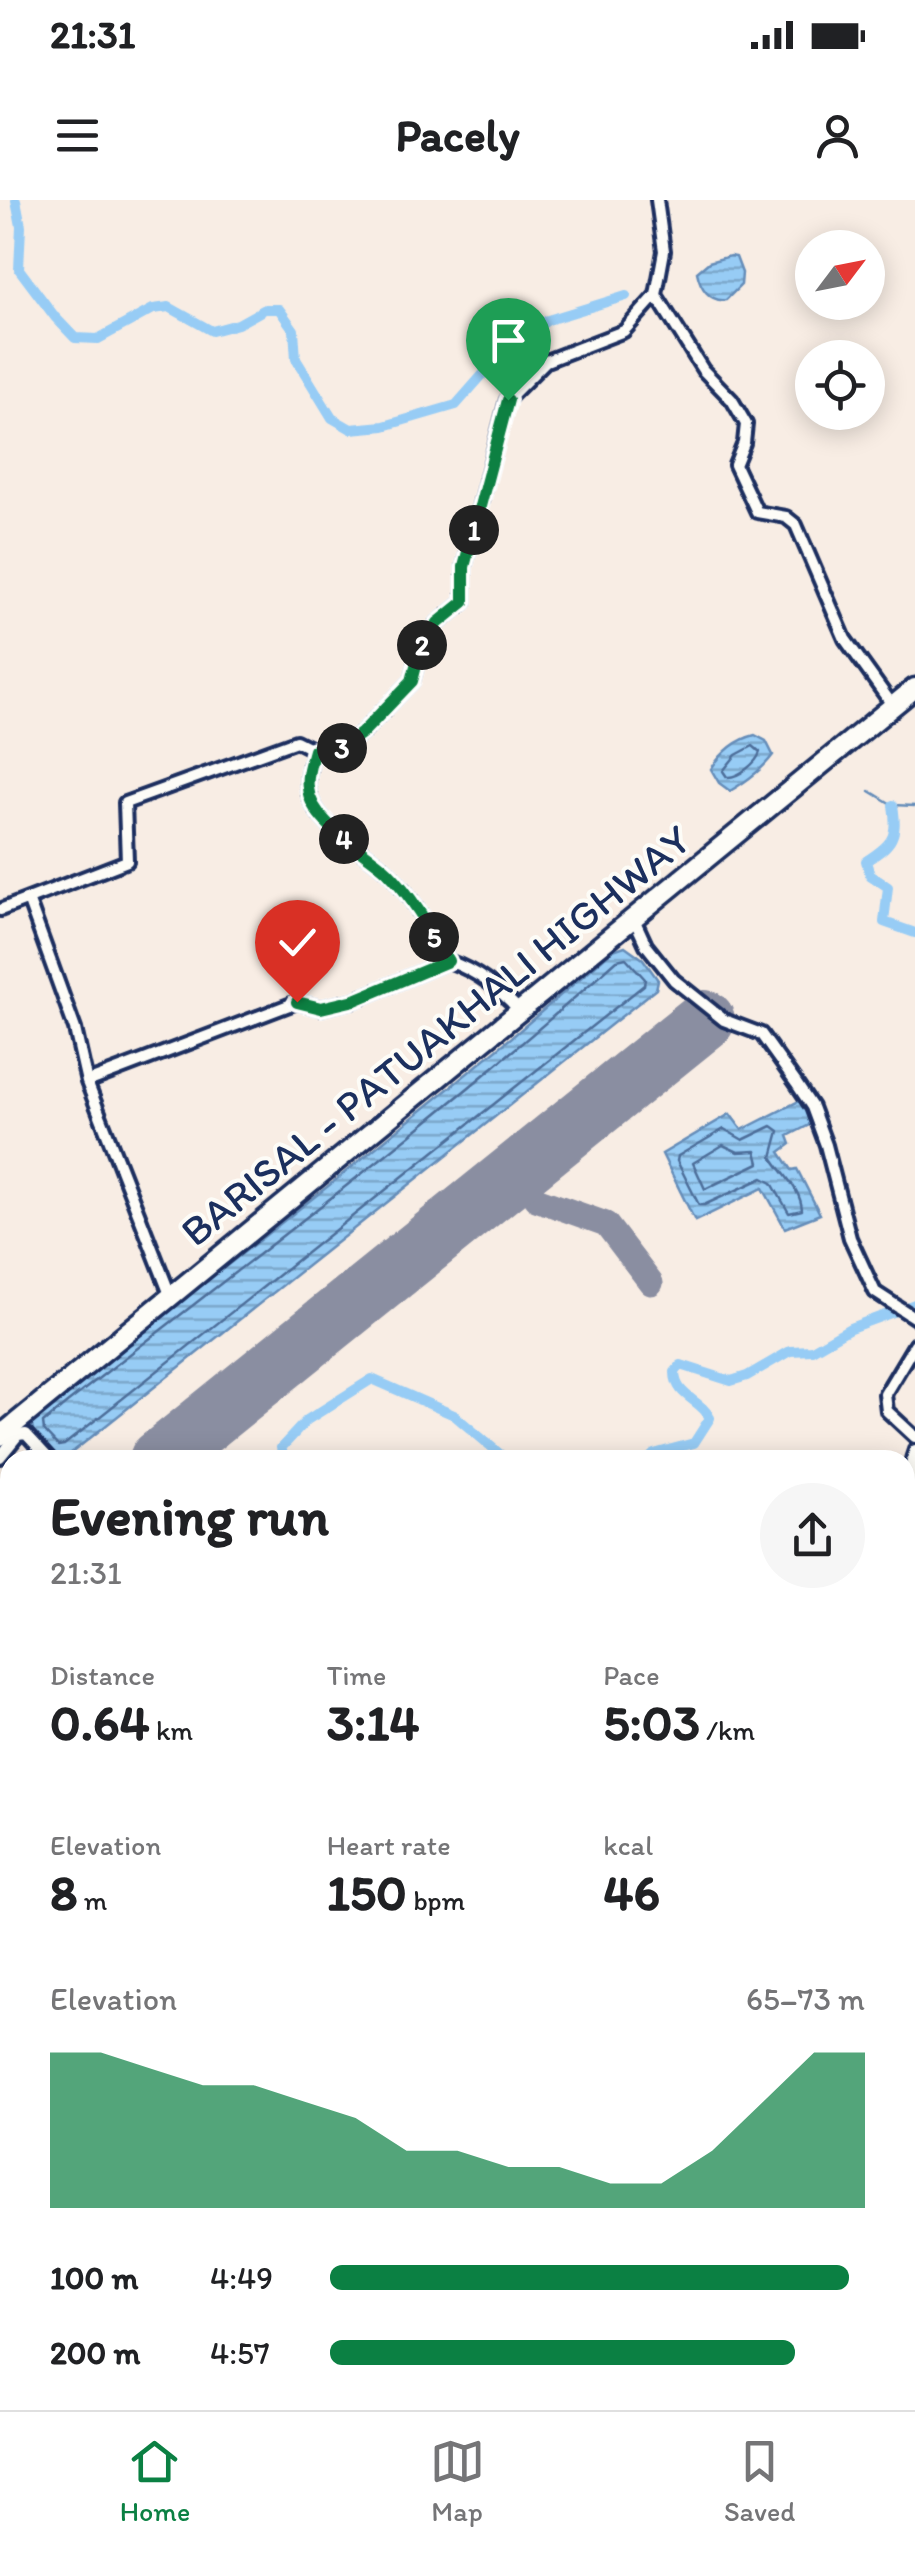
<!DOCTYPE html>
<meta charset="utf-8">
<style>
body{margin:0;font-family:Itim,sans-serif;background:#f6f6f6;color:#202124;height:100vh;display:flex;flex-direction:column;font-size:38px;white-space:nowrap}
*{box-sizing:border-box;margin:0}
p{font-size:32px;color:#757577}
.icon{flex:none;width:55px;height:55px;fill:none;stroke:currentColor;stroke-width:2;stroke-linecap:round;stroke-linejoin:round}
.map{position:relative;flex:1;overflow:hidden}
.sheet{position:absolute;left:0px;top:1250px;width:915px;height:960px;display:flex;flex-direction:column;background:#fff;border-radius:30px 30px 0 0;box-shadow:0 5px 25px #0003}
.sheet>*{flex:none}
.needle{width:65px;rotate:58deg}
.fabs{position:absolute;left:795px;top:30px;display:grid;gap:20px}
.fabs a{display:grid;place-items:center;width:90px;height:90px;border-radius:50%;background:#fff;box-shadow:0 5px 25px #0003;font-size:50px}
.pin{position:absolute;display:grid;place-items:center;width:85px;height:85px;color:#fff;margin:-102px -42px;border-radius:50% 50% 50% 0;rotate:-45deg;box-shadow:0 0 10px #0007}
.pin .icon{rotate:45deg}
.km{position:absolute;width:50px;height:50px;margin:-25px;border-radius:50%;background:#222;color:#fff;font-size:28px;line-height:50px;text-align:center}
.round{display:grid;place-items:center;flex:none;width:105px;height:105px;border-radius:52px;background:#f6f6f6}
.head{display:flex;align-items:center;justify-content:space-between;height:170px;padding:0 50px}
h1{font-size:55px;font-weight:700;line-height:75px}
.metrics{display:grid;grid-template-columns:repeat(3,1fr);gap:15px;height:170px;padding:10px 50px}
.metrics div{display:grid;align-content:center}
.metrics b{font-size:50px;font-weight:700}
.metrics small{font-size:28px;font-weight:400}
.metrics p{font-size:28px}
.chart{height:280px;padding:20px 50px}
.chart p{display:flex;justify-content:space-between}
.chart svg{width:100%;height:180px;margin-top:10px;fill:#0b8043;opacity:.7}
ul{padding:0 50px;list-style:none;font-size:32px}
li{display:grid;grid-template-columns:160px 120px 1fr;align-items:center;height:75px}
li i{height:25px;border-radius:12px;background:#0b8043}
.status{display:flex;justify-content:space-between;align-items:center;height:70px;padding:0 50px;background:#fff;direction:ltr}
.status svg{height:28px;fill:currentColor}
header{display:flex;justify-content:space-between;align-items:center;height:130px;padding:0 50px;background:#fff;font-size:45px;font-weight:700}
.menu{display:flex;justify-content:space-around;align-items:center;height:140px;border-top:2px solid #e0e0e0;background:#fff;font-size:28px;color:#757577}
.menu a{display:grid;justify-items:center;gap:5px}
.menu .current{color:#0b8043}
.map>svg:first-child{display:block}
.water{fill:url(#water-rules);stroke:#658db9;stroke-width:2.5}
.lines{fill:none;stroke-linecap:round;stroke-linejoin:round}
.shore{stroke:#4d6e9a;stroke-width:2.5}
.stream{stroke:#658db9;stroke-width:2.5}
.canal{stroke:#97ccf5;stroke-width:10}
.taxiway{stroke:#8a8ea1;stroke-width:25}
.runway{stroke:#8a8ea1;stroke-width:60}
.minor-casing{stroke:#1b2f5e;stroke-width:18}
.trunk-casing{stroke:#1b2f5e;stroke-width:25}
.minor{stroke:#fdfcf7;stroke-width:10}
.trunk{stroke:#fdfcf7;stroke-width:18}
.route-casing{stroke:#fff;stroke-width:20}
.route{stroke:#0b8043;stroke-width:12}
.labels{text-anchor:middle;stroke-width:8;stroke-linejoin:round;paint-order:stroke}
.street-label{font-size:42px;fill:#1b2f5e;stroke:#fdfcf7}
</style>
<div class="status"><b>21:31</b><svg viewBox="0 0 49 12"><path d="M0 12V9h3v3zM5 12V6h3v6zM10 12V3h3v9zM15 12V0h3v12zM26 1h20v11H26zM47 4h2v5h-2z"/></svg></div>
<header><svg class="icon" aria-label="menu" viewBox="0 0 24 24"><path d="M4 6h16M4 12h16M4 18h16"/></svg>Pacely<svg class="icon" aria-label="person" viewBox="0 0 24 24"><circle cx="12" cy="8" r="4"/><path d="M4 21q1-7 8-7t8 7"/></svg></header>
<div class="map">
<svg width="915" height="2210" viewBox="0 0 915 2210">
<defs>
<pattern id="water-rules" width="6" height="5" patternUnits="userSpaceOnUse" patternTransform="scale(2.5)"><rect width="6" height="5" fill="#97ccf5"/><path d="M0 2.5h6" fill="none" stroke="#7aa6ca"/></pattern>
</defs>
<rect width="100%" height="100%" fill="#f8ede4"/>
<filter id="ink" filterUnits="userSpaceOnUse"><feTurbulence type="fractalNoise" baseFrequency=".01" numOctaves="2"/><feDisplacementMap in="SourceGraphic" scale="20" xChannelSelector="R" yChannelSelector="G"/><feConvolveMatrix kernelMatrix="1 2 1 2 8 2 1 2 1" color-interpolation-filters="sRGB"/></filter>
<g filter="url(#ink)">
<!-- water -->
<path class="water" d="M730 56 736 57 742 73 741 85 726 100C709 102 700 87 697 72L709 62Z
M755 535 766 541 773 555C762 570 747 581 730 591L719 583 711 569C722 552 735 540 755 535Z
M625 746 643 759 658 780 656 789 65 1258H58L35 1236 31 1222 35 1216 327 987 512 837 613 750Z
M801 900 815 922 788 936 791 944 780 952 792 970 797 969 820 1014 785 1028 763 988 695 1021 662 954 730 914 742 930Z"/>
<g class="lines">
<!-- shore -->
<path class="shore" d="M753 546 760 552C757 563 738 578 727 577L723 571 736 555Z
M626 758 645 779 644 785 64 1245 58 1246 44 1231 43 1223 67 1203C252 1058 443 917 617 760Z
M772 926 779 931 772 957C783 975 801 989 802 1010L789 1013 772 983 763 978 704 1005H699L677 961 678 956 724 929 743 940Z
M723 945 738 952 756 951 759 963 705 989 693 963Z"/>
<!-- stream -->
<path class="stream" d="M870 591 893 605 915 606"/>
<!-- canal -->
<path class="canal" d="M16 0 21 26 19 69 55 117 75 138 98 139 153 109 169 107 212 131 238 124 265 109H279L294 130 296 159 332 218 351 229 384 226 456 205 507 147 548 120 626 96
M893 605C898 637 893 644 866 661L870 675 888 687 884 722 915 733
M285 1260 281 1248 307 1220 372 1179 454 1215 507 1260
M648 1260 654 1254 694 1243 710 1218C701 1199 675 1197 675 1172L681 1165 731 1181 747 1176 790 1151 812 1150 850 1128 915 1104
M0 1920 10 1918"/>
<!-- taxiway -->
<path class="taxiway" d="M516 972 536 999 606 1024 651 1083"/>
<!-- runway -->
<path class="runway" d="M159 1260 705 820"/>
<!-- minor casing -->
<g class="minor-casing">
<path id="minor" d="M656 95 703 170 732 200 746 224 744 243 735 265 757 312 786 317 796 325 845 439 893 506
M314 550C311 562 306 575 308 588 311 624 364 649 387 671 413 697 430 729 448 761
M28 699 75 829 87 882 171 1097
M0 710 127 661 125 603 296 541 314 550 335 553 362 533 412 481 421 447 438 423 464 402V367L507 200 546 161 624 131 656 95 664 51 657 0
M634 719 646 745 674 780 724 820 761 834 796 883 812 907 826 945 850 1038 875 1092 915 1118
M87 882 297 802 321 808 355 800 448 761C477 771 498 788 519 810
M915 1144 885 1194 887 1211 915 1237
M0 1257 18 1235 26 1234 50 1260
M905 1321C915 1298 905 1274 915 1250
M905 1365 915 1376
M905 1443 915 1424
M0 1835 10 1832
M0 2021 10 2018
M655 2200 664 2210"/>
</g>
<!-- trunk casing -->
<g class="trunk-casing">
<path id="trunk" d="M0 1236 915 488"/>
</g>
<!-- minor -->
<use href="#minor" class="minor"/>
<!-- trunk -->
<use href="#trunk" class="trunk"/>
</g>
</g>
<g class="lines" filter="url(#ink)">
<!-- route casing -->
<g class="route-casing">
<path id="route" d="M297 802 321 808 355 800 448 761C430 729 413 697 387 671 364 649 311 624 308 588 306 575 311 562 314 550L335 553 362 533 412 481 421 447 438 423 464 402V367L508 200"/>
</g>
<!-- route -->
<use href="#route" class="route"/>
</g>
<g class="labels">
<!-- street labels -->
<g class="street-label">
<text transform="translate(435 835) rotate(-39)" y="15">BARISAL - PATUAKHALI HIGHWAY</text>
</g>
</g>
</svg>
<div class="fabs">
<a><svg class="needle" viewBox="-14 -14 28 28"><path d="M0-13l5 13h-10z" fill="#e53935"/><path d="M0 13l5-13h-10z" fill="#757577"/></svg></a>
<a><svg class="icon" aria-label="locate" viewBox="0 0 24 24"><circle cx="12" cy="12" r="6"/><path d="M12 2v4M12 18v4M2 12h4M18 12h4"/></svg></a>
</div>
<div class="pin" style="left:508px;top:200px;background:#1e9e55"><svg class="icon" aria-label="arrive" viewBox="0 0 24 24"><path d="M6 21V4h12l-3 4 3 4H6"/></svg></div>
<div class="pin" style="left:297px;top:802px;background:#d93025"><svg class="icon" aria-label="check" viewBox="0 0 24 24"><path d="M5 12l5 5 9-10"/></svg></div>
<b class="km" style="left:474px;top:330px">1</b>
<b class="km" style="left:422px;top:445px">2</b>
<b class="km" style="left:342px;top:548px">3</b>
<b class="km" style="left:344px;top:639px">4</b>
<b class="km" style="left:434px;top:737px">5</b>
<section class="sheet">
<div class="head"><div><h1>Evening run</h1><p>21:31</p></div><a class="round"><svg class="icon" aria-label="share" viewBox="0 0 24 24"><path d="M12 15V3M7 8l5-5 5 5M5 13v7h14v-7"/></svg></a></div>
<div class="metrics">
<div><p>Distance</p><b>0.64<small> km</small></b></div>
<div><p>Time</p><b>3:14</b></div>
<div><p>Pace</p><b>5:03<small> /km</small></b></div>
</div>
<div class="metrics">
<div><p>Elevation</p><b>8<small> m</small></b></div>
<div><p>Heart rate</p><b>150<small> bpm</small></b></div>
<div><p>kcal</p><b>46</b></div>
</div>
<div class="chart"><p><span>Elevation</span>65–73 m</p>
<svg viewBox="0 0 160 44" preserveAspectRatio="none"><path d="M0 44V6L10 6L20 10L30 14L40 14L50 18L60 22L70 30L80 30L90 34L100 34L110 38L120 38L130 30L140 18L150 6L160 6V44z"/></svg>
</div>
<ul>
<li><b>100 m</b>4:49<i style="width:97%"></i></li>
<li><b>200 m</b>4:57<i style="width:87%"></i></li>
</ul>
</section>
</div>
<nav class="menu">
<a class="current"><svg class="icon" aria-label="home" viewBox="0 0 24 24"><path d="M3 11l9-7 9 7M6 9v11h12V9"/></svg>Home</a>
<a><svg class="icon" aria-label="map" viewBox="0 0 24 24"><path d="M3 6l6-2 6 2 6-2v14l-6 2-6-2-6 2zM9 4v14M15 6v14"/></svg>Map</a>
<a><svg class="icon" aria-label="saved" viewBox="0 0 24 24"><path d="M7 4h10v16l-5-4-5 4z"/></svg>Saved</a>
</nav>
